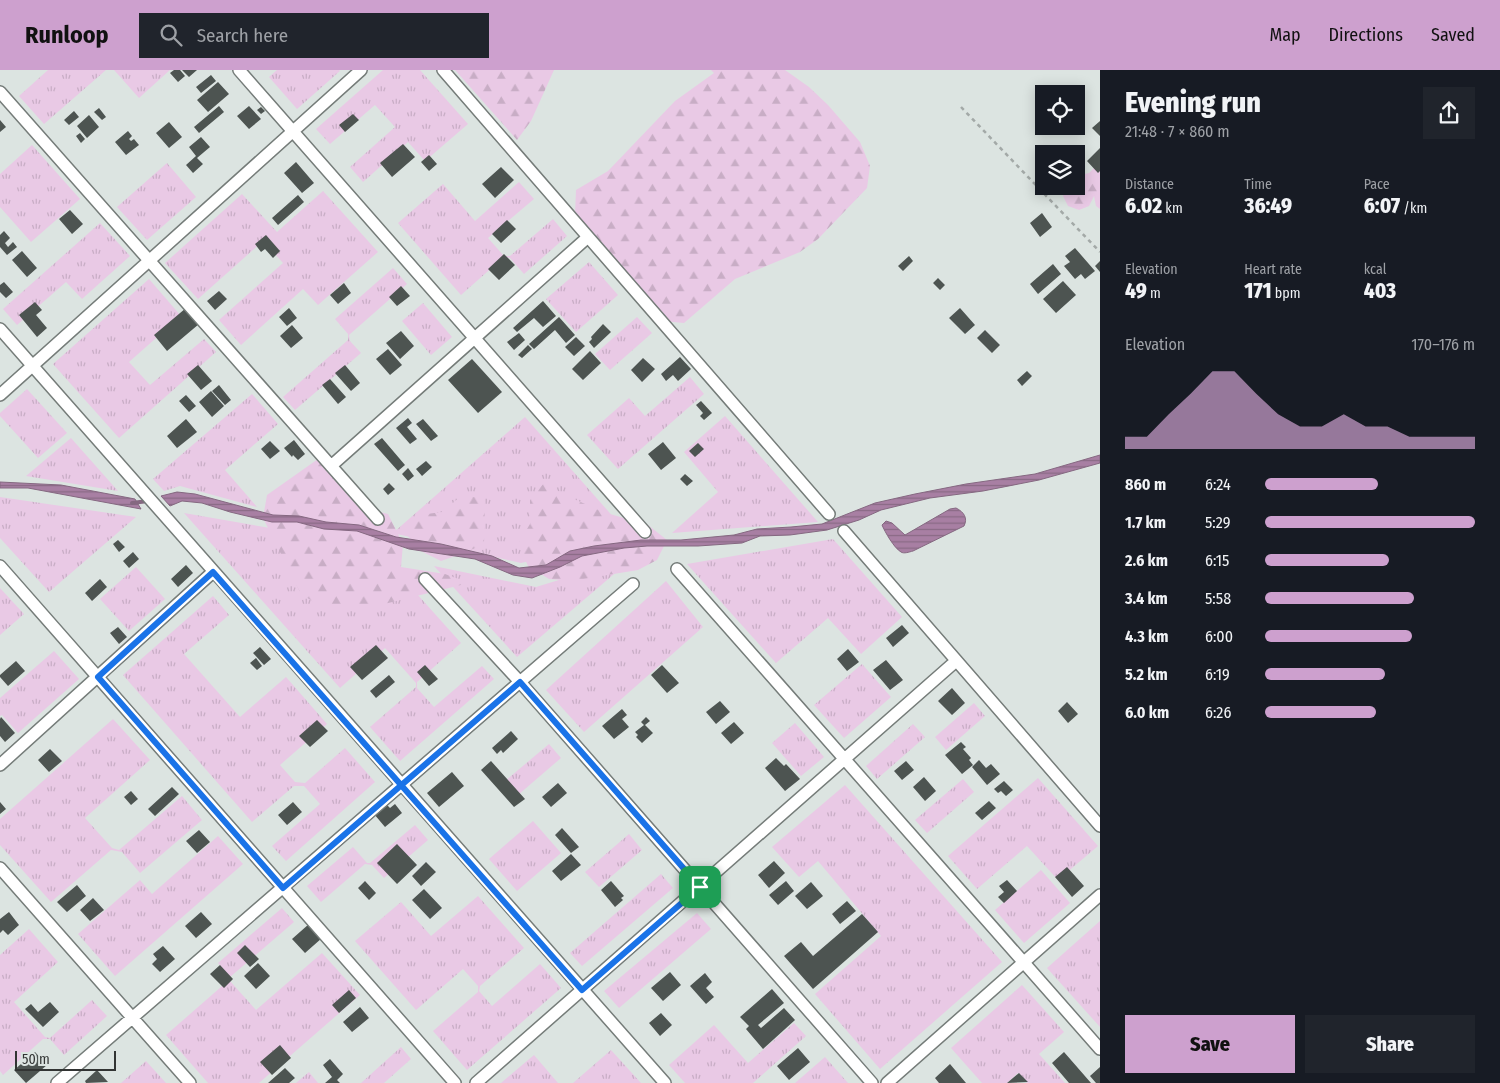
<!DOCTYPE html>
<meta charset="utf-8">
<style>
body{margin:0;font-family:"Fira Sans Condensed",sans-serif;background:#20242c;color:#f1f3f6;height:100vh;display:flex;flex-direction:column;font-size:19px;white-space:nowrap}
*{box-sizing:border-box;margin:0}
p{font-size:16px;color:#9ea1a6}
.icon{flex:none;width:28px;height:28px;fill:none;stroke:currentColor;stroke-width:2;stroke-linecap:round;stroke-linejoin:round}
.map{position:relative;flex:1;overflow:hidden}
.panel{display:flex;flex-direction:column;background:#171b24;width:400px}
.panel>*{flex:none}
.tools{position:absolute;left:1035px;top:15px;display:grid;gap:10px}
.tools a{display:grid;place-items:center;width:50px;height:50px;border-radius:0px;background:#171b24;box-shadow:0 2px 12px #0003;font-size:25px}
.scale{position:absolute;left:15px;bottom:12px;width:101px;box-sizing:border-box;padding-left:5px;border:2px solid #323433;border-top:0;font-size:14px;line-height:18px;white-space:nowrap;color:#323433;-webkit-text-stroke:4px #dce4e1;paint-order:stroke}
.pin{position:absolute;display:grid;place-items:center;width:42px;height:42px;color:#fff;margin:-21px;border-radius:10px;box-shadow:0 2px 8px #0006}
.round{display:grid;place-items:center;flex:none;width:52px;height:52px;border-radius:0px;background:#20242c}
.overview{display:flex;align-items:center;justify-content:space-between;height:85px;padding:0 25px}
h1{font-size:28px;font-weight:800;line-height:38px}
.figures{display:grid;grid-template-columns:repeat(3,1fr);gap:8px;height:85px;padding:5px 25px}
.figures div{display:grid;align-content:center}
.figures b{font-size:21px;font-weight:800}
.figures small{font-size:14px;font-weight:400}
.figures p{font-size:14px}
.chart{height:140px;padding:10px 25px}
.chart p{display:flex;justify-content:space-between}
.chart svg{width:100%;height:90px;margin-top:5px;fill:#cda0ce;opacity:.7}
.cta{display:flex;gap:10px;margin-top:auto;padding:10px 25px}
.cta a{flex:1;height:58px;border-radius:0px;background:#cda0ce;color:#111;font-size:20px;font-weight:800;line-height:58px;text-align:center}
.cta a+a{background:#20242c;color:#f1f3f6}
ul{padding:0 25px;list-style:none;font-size:16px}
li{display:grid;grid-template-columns:80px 60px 1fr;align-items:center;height:38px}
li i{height:12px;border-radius:6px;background:#cda0ce}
header{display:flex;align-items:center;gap:30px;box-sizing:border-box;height:70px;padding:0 25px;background:#cda0ce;color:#111}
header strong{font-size:24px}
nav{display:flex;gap:28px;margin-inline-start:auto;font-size:18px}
.search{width:350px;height:45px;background:#20242c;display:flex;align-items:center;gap:12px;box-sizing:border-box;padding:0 18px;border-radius:0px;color:#9ea1a6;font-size:19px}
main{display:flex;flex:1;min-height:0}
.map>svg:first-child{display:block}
.grass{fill:url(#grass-tufts)}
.forest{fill:url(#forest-firs)}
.water{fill:url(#water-rules);stroke:#856881}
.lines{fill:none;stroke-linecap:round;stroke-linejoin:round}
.stream{stroke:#856881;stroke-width:4}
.building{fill:#4d5451}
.minor-casing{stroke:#757c79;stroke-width:14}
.path{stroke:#a3a9a7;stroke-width:2.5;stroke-dasharray:4 4;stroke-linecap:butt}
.minor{stroke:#fff;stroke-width:11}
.route-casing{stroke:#fff;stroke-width:10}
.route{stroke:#1a73e8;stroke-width:6}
</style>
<header>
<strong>Runloop</strong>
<div class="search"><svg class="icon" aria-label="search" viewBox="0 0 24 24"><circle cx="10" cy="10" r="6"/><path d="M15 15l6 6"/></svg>Search here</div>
<nav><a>Map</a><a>Directions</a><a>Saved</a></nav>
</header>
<main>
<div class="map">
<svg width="1100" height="1013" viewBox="0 0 1100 1013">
<defs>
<pattern id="grass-tufts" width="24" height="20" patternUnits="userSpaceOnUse" patternTransform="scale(1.25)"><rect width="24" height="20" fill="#e9c9e5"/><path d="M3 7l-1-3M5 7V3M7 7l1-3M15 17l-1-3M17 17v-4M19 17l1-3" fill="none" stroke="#c8adc5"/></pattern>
<pattern id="forest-firs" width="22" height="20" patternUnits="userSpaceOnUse" patternTransform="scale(1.25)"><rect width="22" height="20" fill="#e9c9e5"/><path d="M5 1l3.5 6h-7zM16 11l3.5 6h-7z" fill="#c8adc5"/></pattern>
<pattern id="water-rules" width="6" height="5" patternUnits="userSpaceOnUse" patternTransform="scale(1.25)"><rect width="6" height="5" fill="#a87fa3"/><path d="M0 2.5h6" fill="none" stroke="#896985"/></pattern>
</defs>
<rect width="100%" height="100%" fill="#dce4e1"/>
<!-- grass -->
<path class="grass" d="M48 0H106L44 54 19 26Z
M114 0H170L139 28Z
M277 0H339L340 1 297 39 269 7Z
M383 0H420L468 54 425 91 408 72 363 112 350 97 395 57 375 35 330 74 316 59Z
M32 75 80 129 31 172 0 137V104Z
M167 93 196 127 147 170 117 137Z
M519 112 534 129 488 168 504 186H510L553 149 567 166 524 204 510 188 504 187 461 225 398 153 443 114 475 151Z
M323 121 378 182 318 235 303 219 241 275 219 250 283 193 263 171 198 229 165 193 242 124 277 162Z
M100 153 130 186 82 229 66 212 17 255 3 239Z
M589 192 618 225 576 262 546 229Z
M393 198 407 214 349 265 350 271 361 283 295 340 283 327 348 270V264L335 249Z
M149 209 181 246 129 292 150 315 204 269 216 282 119 368 53 294Z
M423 233 452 267 431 285 402 251Z
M637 247 652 263 610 300 595 284Z
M690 307 704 324 618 399 587 365 629 328 645 346Z
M27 319 67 363 38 388 0 346V343Z
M252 324 278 354 225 400 257 437 180 416 164 421 153 409Z
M725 346 818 452 672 463 718 422 684 382Z
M525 347 631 467 521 493 393 463Z
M71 368 118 421 26 406Z
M0 427 136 447 49 522 0 468Z
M184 443 374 476 461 573 417 612V618L434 637 482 596 494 609 400 691 370 657 416 617V613L385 578 340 618Z
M833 469 902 547 861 584 828 548 776 593 687 494Z
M634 487 517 587 434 496 536 517Z
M136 497 165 529 129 561 100 529Z
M666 511 703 557 584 662 546 620Z
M0 518 24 544 0 565Z
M213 526 229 545 184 584 240 647 286 607 327 654 280 695 295 712 305 713 345 678 375 712 286 791 272 776 320 734 304 716H294L252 752 123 605Z
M54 581 79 609 18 663 2 645 0 646V628Z
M862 594 891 627 844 668 814 635Z
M974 633 985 646 946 680 935 667Z
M113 649 150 690 85 748 112 778 119 780 182 726 202 750 140 803 122 782 111 780 51 832 0 775V749Z
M795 653 824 687 801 706 772 673Z
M913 654 925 667 877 709 866 696Z
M549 674 561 688 518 725 505 711Z
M1038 708 1098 776 1058 810 1027 776 977 819 948 786Z
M963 709 974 722 927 763 915 750Z
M845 715 1002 892 880 999 815 924 881 866 818 791 799 807 772 777Z
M533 751 561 783 517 821 489 789Z
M415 755 428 770 384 808 372 795 365 794 321 832 307 816 353 777 367 793H370Z
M629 764 642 780 599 817 585 802Z
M218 766 243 794 115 906 78 864 140 810 152 824Z
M1041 800 1070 833 1024 873 995 840Z
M661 804 673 818 582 896 570 883Z
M478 826 524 878 480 916 479 921 492 936 540 894 561 918 467 1000 433 961 478 922V916L463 899 416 940 355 871 401 832 431 866Z
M282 838 294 852 230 907V911L256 940 322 883 360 925 259 1013H208L166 965 229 910V906L218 893Z
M697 843 711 859 619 938 604 921Z
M1100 851V957L1047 898Z
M29 859 58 892 14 932 45 967 50 968 92 930 107 946 64 985 50 969H43L3 1005 0 1001V885Z
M1022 915 1064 962 1039 984 1065 1013H1027L1018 1003 1007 1013H982L951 978Z
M794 953 806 966 753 1013H685L669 995 714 955 748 993Z
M401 977 411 989 384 1013H361Z
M611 980 641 1013H573Z
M534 985 558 1013H501Z
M825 987 848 1013H795Z
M146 991 166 1013H121Z
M309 1002 318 1013H296Z"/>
<!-- forest -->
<path class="forest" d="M455 0H554L531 51 517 70Z
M711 0H785L809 17 828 35 860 72 870 96 867 118 818 169 800 182 735 209 684 253 662 251 585 165 575 144 576 120 608 101 675 31 714 3Z
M1100 93V139L1096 136 1094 126 1089 136 1079 140 1068 136 1063 126 1067 116H1076V106L1089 103 1098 94Z
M318 389 360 437 388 444 403 474 401 497 445 504 469 513 372 537H322L301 524 263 448 267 425Z
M544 413 565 425 603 442 648 455 667 470 657 490 638 500 571 511 549 509 528 496 518 474 530 454V430Z
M460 427H485L484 474 464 483 441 491 421 481 407 465 419 445 442 442Z"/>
<!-- water -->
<path class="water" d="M1100 385V393L1039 410 983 421 930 428 881 440 859 450 827 460 790 465 760 466 742 473 698 476H647L624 478 582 486 560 497 532 508 513 505 475 489 409 479 357 461 324 459 297 452H272L230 442 202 433 182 431 170 436 161 426 177 422 195 424 273 445 299 446 326 452 359 455 396 467 441 474 492 486 519 498 546 495 570 481 594 476 641 470H681L734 465 757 459 791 457 822 454 875 433 915 424 966 414 1035 404Z
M0 412 61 415 135 429 141 439 28 418H0Z
M956 438C964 442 968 448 964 456L913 481C909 482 904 484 901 482 894 478 885 462 882 455L886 451 892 453 905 465 950 439Z"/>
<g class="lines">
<!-- stream -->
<path class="stream" d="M132 433 148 431"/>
</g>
<!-- building -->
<path class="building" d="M174 0H180L185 6 178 12 170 3Z
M182 0H197L189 7Z
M211 5 216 11 201 23 196 17Z
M218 12 229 24 208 42 197 30Z
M219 36 224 42 199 63 194 57Z
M249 36 261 49 249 59 237 46Z
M261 37 265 41 261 44 257 40Z
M99 38 106 47 102 50 94 42Z
M74 41 79 47 69 55 64 50Z
M353 44 359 50 345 62 339 55Z
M89 45 99 57 87 68 77 56Z
M0 50 6 57 0 62Z
M1100 51V66L1092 58Z
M169 52 182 67 169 78 156 63Z
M128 61 132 66 129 69 131 71 134 69 139 75 126 85 115 72Z
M80 63 85 69 81 73 76 66Z
M201 67 210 77 197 88 203 94 193 103 186 95 196 86 189 77Z
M403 74 415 87 392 107 380 93Z
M1100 78V101L1098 103 1087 91Z
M429 85 437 94 429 101 421 92Z
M296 92 314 113 302 123 284 103Z
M501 97 514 110 495 128 482 114Z
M298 125 304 132 278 155 272 148Z
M70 140 83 154 72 164 59 149Z
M1042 143 1052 157 1040 167 1030 153Z
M507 150 516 159 501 173 492 164Z
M4 161 10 168 5 173 8 177 13 172 17 177 7 185 0 177V165Z
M266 165 280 181 273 188 265 179 261 182 255 174Z
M1075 178 1095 201 1085 209 1081 204 1075 209 1064 196 1070 192 1065 186Z
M22 181 37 198 27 207 12 190Z
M504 184 515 195 499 210 488 199Z
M909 186 913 191 903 201 898 196Z
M1100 191V202L1095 196Z
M1053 194 1061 204 1038 224 1030 214Z
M938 208 945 215 940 220 933 213Z
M1063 211 1076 225 1056 243 1043 229Z
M4 212 13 222 6 228 0 222V215Z
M344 213 351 223 338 234 330 225Z
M401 216 410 226 397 236 389 227Z
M219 221 227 229 215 240 207 231Z
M543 231 556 246 543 257 534 248 517 262 513 258Z
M35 232 42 240 36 245 47 258 37 267 19 245Z
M186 238 199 254 167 281 154 265Z
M289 238 297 248 287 256 279 247Z
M960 238 975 255 965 264 949 248Z
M559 247 575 265 566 273 555 260 534 279 529 274Z
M603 254 611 262 594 278 589 272 592 269 591 267Z
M292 255 303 268 291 278 280 266Z
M985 260 1000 275 992 283 977 268Z
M401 261 414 276 400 289 386 273Z
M519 263 525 270 514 280 507 272Z
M576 267 585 276 574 286 565 277Z
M528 275 532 279 522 288 518 285Z
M388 279 402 295 390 305 376 289Z
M590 281 601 293 583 310 572 299Z
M680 287 691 299 678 311 673 305 666 311 661 304Z
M643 288 655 299 642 312 631 300Z
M472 289 502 322 478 343 448 310Z
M198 295 212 311 201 320 187 304Z
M345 295 360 313 351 321 335 303Z
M1027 301 1032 306 1022 316 1017 310Z
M330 309 346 327 338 334 322 315Z
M219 315 231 330 225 335 212 321Z
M211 321 224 336 212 347 199 332Z
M186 325 196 336 189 342 179 331Z
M701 331 712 343 704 350 700 346 703 343 696 335Z
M408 348 412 353 407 357 417 369 410 374 396 358Z
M186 349 197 362 177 378 167 366Z
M423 349 438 366 431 371 416 354Z
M382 368 405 395 398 401 374 374Z
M294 370 305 384 298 390 293 385 292 387 284 378Z
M270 371 280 381 270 389 261 379Z
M663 372 676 388 661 400 648 384Z
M698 373 704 379 695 387 689 381Z
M426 391 432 397 422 406 416 399Z
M408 398 414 406 408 411 402 404Z
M685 404 693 411 687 416 680 409Z
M389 413 395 419 388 425 383 419Z
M118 470 125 477 119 482 113 474Z
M133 482 139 489 129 498 123 491Z
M186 495 193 503 178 517 171 509Z
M100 509 107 517 92 531 85 523Z
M902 555 909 563 893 577 886 568Z
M118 557 127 567 119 574 110 563Z
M376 575 388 588 362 610 350 597Z
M260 577 271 589 264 595 253 583Z
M848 579 859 592 847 601 837 589Z
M256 588 262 596 257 600 250 593Z
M886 590 903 610 890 620 873 600Z
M16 591 25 601 8 616 0 607V605Z
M425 595 438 609 429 616 417 602Z
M662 595 679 613 667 623 651 605Z
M389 605 395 612 376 628 370 621Z
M952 618 965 633 952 645 938 631Z
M720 631 730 642 716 654 706 642Z
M1067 632 1078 644 1068 653 1058 641Z
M622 639 627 645 622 649 629 657 614 669 602 656Z
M1 647 15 663 5 672 0 666V649Z
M646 647 650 651 645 655 653 663 642 673 636 667 638 665 635 662 644 655 641 652Z
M317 650 328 661 310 677 299 666Z
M734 652 744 663 731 674 721 663Z
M511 661 518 669 503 683 501 680 497 684 492 678Z
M961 672 966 677 963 679 971 688 969 690 973 695 962 704 945 685Z
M50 679 62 691 49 702 38 690Z
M776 688 784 696 786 694 800 709 785 721 765 698Z
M979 690 986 698 991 694 1000 704 987 715 972 697Z
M491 691 525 729 514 737 481 700Z
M906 691 914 700 902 710 894 701Z
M452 702 464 716 439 737 427 723Z
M924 707 936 721 925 731 913 717Z
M1004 711 1013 720 1006 726 1001 721 998 723 994 719Z
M558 713 567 723 551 737 542 727Z
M172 717 179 724 155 746 148 739Z
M131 721 138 729 131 735 124 727Z
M989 731 996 738 982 750 975 743Z
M0 732 6 739 0 744Z
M293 732 302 742 287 755 278 745Z
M386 734 390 738 395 734 402 743 385 757 374 744Z
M562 758 579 777 571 783 555 765Z
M199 760 210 772 197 783 186 771Z
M397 774 417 795 397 814 377 793Z
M571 784 581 795 561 811 552 801Z
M774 791 785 803 769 818 758 805Z
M426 792 436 802 421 816 412 806Z
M1067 797 1084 816 1072 827 1055 807Z
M1007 810 1017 821 1004 833 998 827 1004 822 999 816Z
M365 811 376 823 369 830 358 818Z
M611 811 624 826 621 828 623 830 615 837 601 820Z
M786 811 794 821 778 835 769 825Z
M811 812 823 826 807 839 795 826Z
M77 815 86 826 67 842 57 832Z
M424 819 442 838 430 849 412 830Z
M93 828 104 840 90 851 80 840Z
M847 831 856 841 840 854 832 844Z
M9 842 19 855 8 865 3 860 0 863V849Z
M201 842 212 854 196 868 185 856Z
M862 844 878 862 813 919 784 886 801 872 813 886Z
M309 854 322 868 305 883 292 869Z
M245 875 259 889 250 897 237 883Z
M163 876 175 889 160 902 152 894 157 889 153 884Z
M258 893 270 906 256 919 244 906Z
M220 895 233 909 224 918 210 904Z
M670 902 681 915 663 931 651 918Z
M705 903 712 912 706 918 714 927 706 934 690 916Z
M772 919 784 933 758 955 761 958 784 938 795 950 763 979 746 959 749 956 740 947Z
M349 920 356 928 339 943 332 935Z
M50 932 59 942 43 957 25 939 31 934 38 942Z
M360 937 369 948 352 962 343 952Z
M661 943 672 955 660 966 649 953Z
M280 975 291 988 272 1005 260 992Z
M798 978 810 992 789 1010 777 996Z
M35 982 47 995 26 1013 14 1000Z
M1064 982 1091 1013H1069L1052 993Z
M330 989 343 1004 337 1010 340 1013H325L332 1007 323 995Z
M950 994 966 1013H939L935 1008Z
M1100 997V1013H1096L1090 1006Z
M285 998 295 1008 289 1013H268Z
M97 1000 108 1012 86 1013 85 1011Z
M1019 1003 1028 1012 1007 1013Z"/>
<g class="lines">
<!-- minor casing -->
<g class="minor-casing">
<path id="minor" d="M239 0 645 462
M443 0 829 444
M0 22 378 449
M0 259 665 1013
M0 325 361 0
M331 396 588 167
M844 461 1100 756
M0 496 455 1013
M677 499 1100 979
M425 509 520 612 872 1013
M0 695 213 502
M0 798 190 1013
M57 1013 633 514
M476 1013 956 591
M887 1013 1100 825"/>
</g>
<!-- path -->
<path class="path" d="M961 37 1100 182"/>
<!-- minor -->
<use href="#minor" class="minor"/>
</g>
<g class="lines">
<!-- route casing -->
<g class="route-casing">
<path id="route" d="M700 817 520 612 283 818 98 607 213 502 582 920 700 817"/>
</g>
<!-- route -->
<use href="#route" class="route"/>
</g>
</svg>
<div class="tools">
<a><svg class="icon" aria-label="locate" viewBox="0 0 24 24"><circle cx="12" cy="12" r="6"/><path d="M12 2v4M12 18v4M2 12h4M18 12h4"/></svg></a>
<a><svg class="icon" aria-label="layers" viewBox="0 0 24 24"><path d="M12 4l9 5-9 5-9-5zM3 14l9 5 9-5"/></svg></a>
</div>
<div class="scale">50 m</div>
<div class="pin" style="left:700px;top:817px;background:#1e9e55"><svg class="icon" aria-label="arrive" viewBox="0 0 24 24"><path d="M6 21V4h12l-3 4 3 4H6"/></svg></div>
</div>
<section class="panel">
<div class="overview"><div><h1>Evening run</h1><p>21:48 · 7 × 860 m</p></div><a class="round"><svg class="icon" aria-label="share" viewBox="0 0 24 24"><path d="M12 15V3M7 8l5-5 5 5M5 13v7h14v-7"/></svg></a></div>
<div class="figures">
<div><p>Distance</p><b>6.02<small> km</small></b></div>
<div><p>Time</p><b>36:49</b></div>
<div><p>Pace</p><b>6:07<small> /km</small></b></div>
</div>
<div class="figures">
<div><p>Elevation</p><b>49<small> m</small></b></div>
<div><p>Heart rate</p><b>171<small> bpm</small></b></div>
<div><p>kcal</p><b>403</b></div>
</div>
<div class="chart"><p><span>Elevation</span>170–176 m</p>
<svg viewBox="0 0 160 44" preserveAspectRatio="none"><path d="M0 44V38L10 38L20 27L30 17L40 6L50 6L60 17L70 27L80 33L90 33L100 27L110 33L120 33L130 38L140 38L150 38L160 38V44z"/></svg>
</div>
<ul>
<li><b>860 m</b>6:24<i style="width:54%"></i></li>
<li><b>1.7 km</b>5:29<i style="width:100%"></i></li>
<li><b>2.6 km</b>6:15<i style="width:59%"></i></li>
<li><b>3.4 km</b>5:58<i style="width:71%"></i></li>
<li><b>4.3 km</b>6:00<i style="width:70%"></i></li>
<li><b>5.2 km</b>6:19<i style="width:57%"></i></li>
<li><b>6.0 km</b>6:26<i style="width:53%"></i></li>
</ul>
<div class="cta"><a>Save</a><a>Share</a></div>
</section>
</main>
